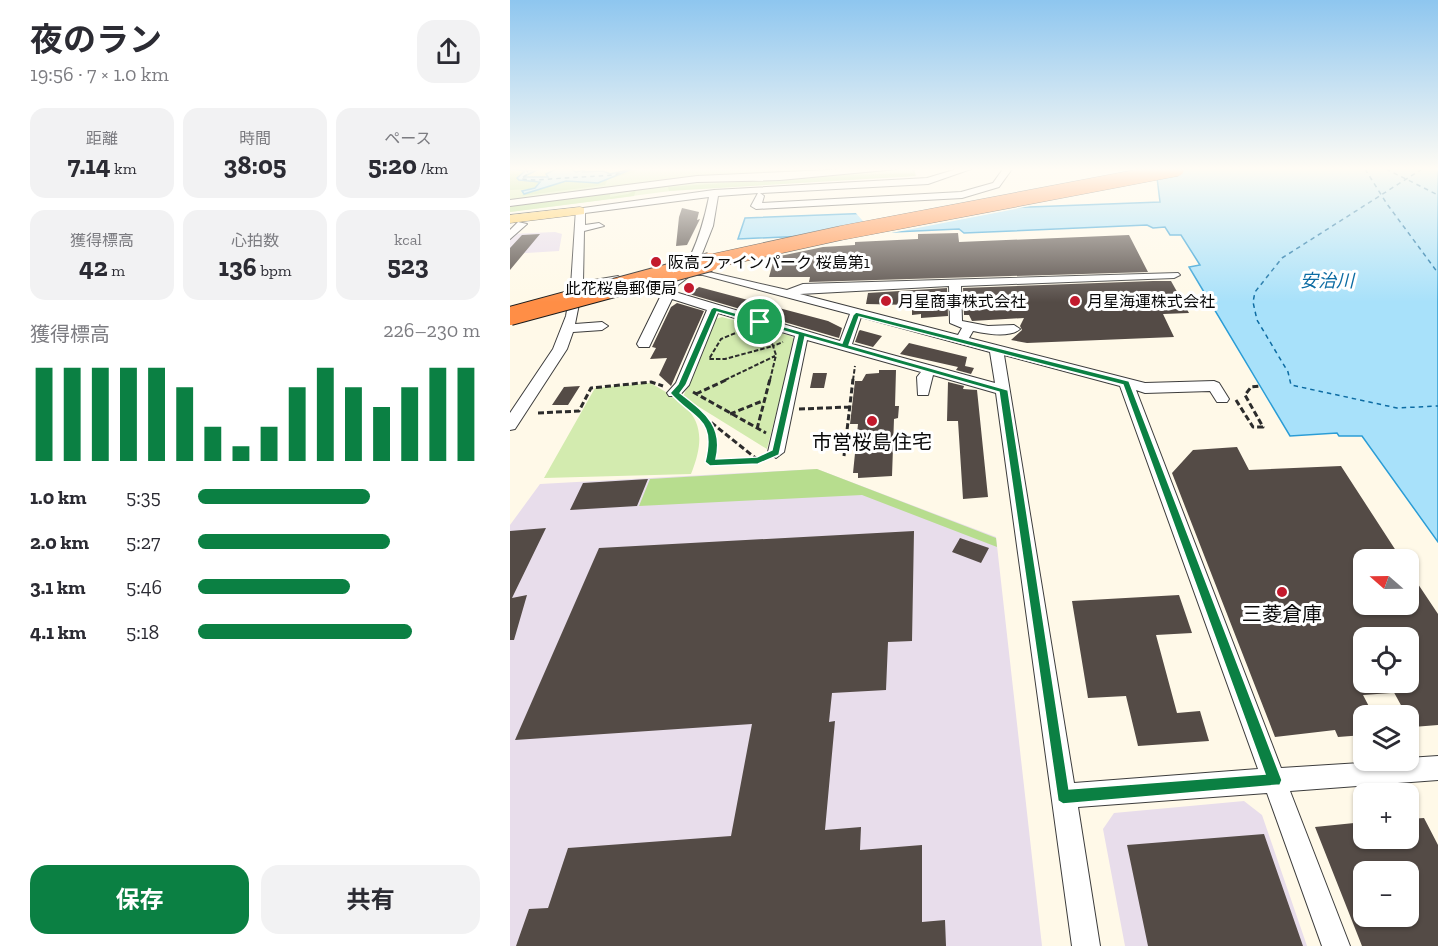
<!DOCTYPE html>
<html lang="ja">
<meta charset="utf-8">
<style>
body{margin:0;font-family:"Zilla Slab","Noto Sans JP",serif;background:#f2f2f3;color:#2b2b33;height:100vh;display:flex;flex-direction:column;font-size:22px;white-space:nowrap}
*{box-sizing:border-box;margin:0}
p{font-size:20px;color:#7c7c81}
.icon{flex:none;width:33px;height:33px;fill:none;stroke:currentColor;stroke-width:2;stroke-linecap:round;stroke-linejoin:round}
.map{position:relative;flex:1;overflow:hidden}
.sheet{display:flex;flex-direction:column;background:#fff;width:510px}
.sheet>*{flex:none}
.needle{width:39px;rotate:290deg}
.tools{position:absolute;left:843px;top:549px;display:grid;gap:12px}
.tools a{display:grid;place-items:center;width:66px;height:66px;border-radius:12px;background:#fff;box-shadow:0 2px 4px #0004;font-size:30px}
.pin{position:absolute;display:grid;place-items:center;width:51px;height:51px;color:#fff;margin:-26px;border:3px solid #fff;border-radius:50%;box-shadow:0 2px 6px #0007}
.round{display:grid;place-items:center;flex:none;width:63px;height:63px;border-radius:18px;background:#f2f2f3}
.overview{display:flex;align-items:center;justify-content:space-between;height:102px;padding:0 30px}
h1{font-size:33px;font-weight:700;line-height:45px}
.metrics{display:grid;grid-template-columns:repeat(3,1fr);gap:9px;height:102px;padding:6px 30px}
.metrics div{display:grid;align-content:center;border-radius:15px;background:#f2f2f3;text-align:center}
.metrics b{font-size:26px;font-weight:700}
.metrics small{font-size:16px;font-weight:400}
.metrics p{font-size:16px}
.chart{height:168px;padding:12px 30px}
.chart p{display:flex;justify-content:space-between}
.chart svg{width:100%;height:108px;margin-top:6px;stroke:#0b8043;stroke-width:6}
.primary-button{display:flex;gap:12px;margin-top:auto;padding:12px 30px}
.primary-button a{flex:1;height:69px;border-radius:18px;background:#0b8043;color:#fff;font-size:24px;font-weight:700;line-height:69px;text-align:center}
.primary-button a+a{background:#f2f2f3;color:#2b2b33}
ul{padding:0 30px;list-style:none;font-size:20px}
li{display:grid;grid-template-columns:96px 72px 1fr;align-items:center;height:45px}
li i{height:15px;border-radius:8px;background:#0b8043}
main{display:flex;flex:1;min-height:0}
.map>svg:first-child{display:block}
.industrial{fill:#e8ddeb}
.green{fill:#d3ebaf}
.forest{fill:#b7dd8e}
.water{fill:#a8e1fa;stroke:#2b9dd6;stroke-width:1.5}
.pier{fill:#fff9e8}
.lines{fill:none;stroke-linecap:round;stroke-linejoin:round}
.ferry{stroke:#0d6ca3;stroke-width:1.5;stroke-dasharray:4.5 4;stroke-linecap:butt}
.building{fill:#544b46;fill-rule:evenodd}
.minor-casing{stroke:#3d3d3d;stroke-width:2}
.major-casing{stroke:#1b1b1b;stroke-width:1}
.path-far1{stroke:#2c2c2c;stroke-width:2;stroke-dasharray:4.5 2;stroke-linecap:butt}
.path{stroke:#2c2c2c;stroke-width:3;stroke-dasharray:6 3;stroke-linecap:butt}
.minor{fill:#fff;fill-rule:evenodd}
.major{fill:#ffcb58;fill-rule:evenodd}
.highway-bridge-far1-casing{stroke:#1b1b1b;stroke-width:15;stroke-linecap:butt}
.highway-bridge-casing{stroke:#1b1b1b;stroke-width:20;stroke-linecap:butt}
.highway-bridge-far1{stroke:#ff8e46;stroke-width:14}
.highway-bridge{stroke:#ff8e46;stroke-width:18}
.route{fill:#0b8043;stroke:#fff;stroke-width:1.5;fill-rule:evenodd}
.poi-dot{fill:#c31a2d;stroke:#fff;stroke-width:2}
.labels{text-anchor:middle;stroke-width:6;stroke-linejoin:round;paint-order:stroke}
.far-poi-label{font-size:16px;fill:#0a0a0a;stroke:#fff;text-anchor:start}
.far-water-label{font-size:18px;font-style:italic;fill:#0d6ca3;stroke:#fff}
.poi-label{font-size:20px;fill:#0a0a0a;stroke:#fff}
</style>
<main>
<section class="sheet">
<div class="overview"><div><h1>夜のラン</h1><p>19:56 · 7 × 1.0 km</p></div><a class="round"><svg class="icon" aria-label="share" viewBox="0 0 24 24"><path d="M12 15V3M7 8l5-5 5 5M5 13v7h14v-7"/></svg></a></div>
<div class="metrics">
<div><p>距離</p><b>7.14<small> km</small></b></div>
<div><p>時間</p><b>38:05</b></div>
<div><p>ペース</p><b>5:20<small> /km</small></b></div>
</div>
<div class="metrics">
<div><p>獲得標高</p><b>42<small> m</small></b></div>
<div><p>心拍数</p><b>136<small> bpm</small></b></div>
<div><p>kcal</p><b>523</b></div>
</div>
<div class="chart"><p><span>獲得標高</span>226–230 m</p>
<svg viewBox="0 0 160 44" preserveAspectRatio="none"><path d="M5 44V6M15 44V6M25 44V6M35 44V6M45 44V6M55 44V14M65 44V30M75 44V38M85 44V30M95 44V14M105 44V6M115 44V14M125 44V22M135 44V14M145 44V6M155 44V6"/></svg>
</div>
<ul>
<li><b>1.0 km</b>5:35<i style="width:61%"></i></li>
<li><b>2.0 km</b>5:27<i style="width:68%"></i></li>
<li><b>3.1 km</b>5:46<i style="width:54%"></i></li>
<li><b>4.1 km</b>5:18<i style="width:76%"></i></li>
</ul>
<div class="primary-button"><a>保存</a><a>共有</a></div>
</section>
<div class="map">
<svg width="928" height="946" viewBox="0 0 928 946">
<rect width="100%" height="100%" fill="#fff9e8"/>
<!-- industrial -->
<path class="industrial" d="M45 232 52 234 49 251 0 254V234Z
M307 469 486 537 532 946H0V525L30 484Z
M734 801 752 815 797 946H615L593 829 604 813Z"/>
<!-- green -->
<path class="green" d="M0 169H404V176L183 188 0 212Z
M212 317 281 336 285 340 257 449 173 397 205 319Z
M140 383C184 406 201 425 181 474L34 478 85 388Z"/>
<!-- forest -->
<path class="forest" d="M122 169H126L125 172 98 179 95 185 10 196 56 181 88 183Z
M404 169 406 176 159 191 158 187 308 176 403 173Z
M0 171 15 172 7 178 9 180 30 182 24 189 0 190Z
M126 190 124 196 0 212V206L100 194V197L118 194Z
M307 469 486 538 487 547 352 495 129 506 140 479Z"/>
<!-- water -->
<path class="water" d="M0 169 25 171 13 177H38L36 174 46 169H61L66 172 75 170 73 172 93 171 100 174 122 169 88 183 56 181 14 194 12 191 25 188 30 182 9 180 7 178 15 171Z
M646 169H928V542L852 436H829L827 433 780 436 679 267 690 265 671 235H660L655 227 643 228 637 225 454 233 449 229 228 239 235 218 650 202Z"/>
<!-- pier -->
<path class="pier" d="M546 201 366 236 345 212 360 209Z"/>
<g class="lines">
<!-- ferry -->
<path class="ferry" d="M15 169 19 173 11 179 24 180 105 175 117 169
M855 169 877 204 928 273
M876 169 928 195
M912 169 772 258 745 292 743 302 747 320 778 372 781 385 887 408 928 406
M0 170 4 169"/>
</g>
<!-- building -->
<path class="building" d="M172 208 189 212 187 220 190 219 177 245 166 246 169 217Z
M448 233 449 242 619 235 638 272 299 282 300 277H259L264 259H270V256L313 247 345 245V242L408 239V234Z
M30 234 0 270V248L12 235Z
M643 281H661L679 313 653 314 664 337 517 343 501 340 512 330 510 326 514 318 462 321 459 315H454L453 288Z
M189 287 318 321 332 328 329 338 179 294Z
M437 288 438 316 411 318V314L402 315V305L356 304 358 293Z
M167 303 194 311 161 386 149 375 157 358 140 359 146 348 142 347 161 307Z
M349 331 350 330 372 336 363 347 345 342Z
M399 343 457 357 455 366 464 368 461 374 446 370 448 367 390 354Z
M369 370H386L385 406H389L388 418 384 419 382 476 348 478V473H343L348 424H340L345 381H352L356 374 369 373Z
M303 373H317L314 388H300Z
M438 382 454 386 453 389 467 390 478 497 453 499 448 421H437Z
M70 386 58 405H42L54 387Z
M727 447 739 470 831 466 892 560H854V604H898V569L928 614V725L903 727 881 687V693L853 695 864 716H854V735L828 737 825 730 765 737 662 473 683 450ZM854 638H898V682H854Z
M138 479 127 506 60 510 73 483Z
M36 528 2 598 17 595 4 640H0V531Z
M404 531 402 641 378 642 376 690 322 693 319 722 325 721 315 830 351 827 350 850 412 845V922L435 920 436 946H6L19 909 38 908 58 848 221 836 242 724 5 740 89 548Z
M450 538 479 548 471 563 442 552Z
M669 595 682 633 646 635 667 713 690 711 699 741 628 746 616 696 578 698 562 601Z
M914 818 928 845V946H852L805 827 854 822V838H898V819ZM854 872H898V916H854Z
M754 834 793 946H638L617 845Z"/>
<g class="lines">
<!-- minor casing -->
<g class="minor-casing">
<path id="minor" d="M340 169H387L270 180 187 182 0 206V200L187 176Z
M447 169H461L418 184 250 193 254 196 252 203 451 192 483 183 493 169H502L489 187 452 198 246 209 241 206 248 193 208 196 203 226 186 269 277 290 293 284 668 273 670 275 664 278 451 286 452 321 478 326 504 325 510 329C500 338 477 334 463 331L459 338 635 383 704 381 709 383 719 399 717 402H707L700 391 635 393 626 390 771 768 898 760V758L928 756V780L780 791 840 946H812L757 793 568 807 590 946H562L486 393 423 375 418 395H408L407 377 411 372 297 340 274 452 266 458 258 452 285 336 208 313 179 385 169 396H159L157 393 166 383 197 310 162 299 139 347H129L127 344 157 283 168 274V270L174 269C187 245 194 222 199 197L75 213V225L89 223 94 226 74 231 73 282 108 276 114 280 108 284 72 289 65 324 92 322 98 326 92 330 63 332 57 349 5 429 0 430V413L43 349 56 316 61 286 66 209 204 190 417 178ZM181 275H193L340 314 330 341 165 292 168 285ZM439 286 440 323 452 328 448 335 290 294ZM351 317 480 352 485 383 342 344ZM494 355 610 386 748 769 564 783Z
M8 222 17 224 0 239V230Z"/>
</g>
<!-- major casing -->
<g class="major-casing">
<path id="major" d="M70 207 74 208V214L0 223V215Z"/>
</g>
<!-- path-far1 -->
<path class="path-far1" d="M233 330 260 338 263 346 215 359H199L211 339Z
M215 380 265 356
M260 380 266 355 263 346 273 342
M343 380 345 366"/>
<!-- path -->
<path class="path" d="M183 392 256 433
M186 394 218 379
M173 400 248 460 255 457
M726 400 743 427H753L735 395 741 387 750 386
M289 409 339 407
M28 413 69 411 81 388 141 382 153 386
M220 414 255 400
M194 419 203 440 200 462 246 460
M247 429 260 379
M334 456 343 379"/>
<!-- minor -->
<use href="#minor" class="minor"/>
<!-- major -->
<use href="#major" class="major"/>
<!-- highway-bridge-far1 casing -->
<g class="highway-bridge-far1-casing">
<path id="highway-bridge-far1" d="M194 263 331 233 667 169"/>
</g>
<!-- highway-bridge casing -->
<g class="highway-bridge-casing">
<path id="highway-bridge" d="M0 316 200 262"/>
</g>
<!-- highway-bridge-far1 -->
<use href="#highway-bridge-far1" class="highway-bridge-far1"/>
<!-- highway-bridge -->
<use href="#highway-bridge" class="highway-bridge"/>
</g>
<!-- sky -->
<linearGradient id="sky" x2="0" y2="1"><stop stop-color="#8ec6ef"/><stop offset="0.56" stop-color="#fffcf5"/><stop offset="1" stop-color="#fffcf5" stop-opacity="0"/></linearGradient>
<rect width="928" height="302" fill="url(#sky)"/>
<!-- route -->
<path class="route" d="M204 307 332 343 343 315 346 312 619 381 772 780 770 785 553 804 548 801 489 392 295 337 269 455 248 464 200 466 195 462C206 418 185 421 160 393L168 384 201 309ZM207 312 288 335 262 450 247 457 206 459C214 425 194 412 170 393L176 385ZM349 317 613 385 755 774 559 789 498 390 339 345Z"/>
<!-- markers -->
<g class="poi-dot">
<circle cx="146" cy="262" r="6"/>
<circle cx="179" cy="288" r="6"/>
<circle cx="376" cy="301" r="6"/>
<circle cx="565" cy="301" r="6"/>
<circle cx="362" cy="421" r="6"/>
<circle cx="772" cy="592" r="6"/>
</g>
<g class="labels">
<!-- far-poi labels -->
<g class="far-poi-label">
<text x="158" y="268">阪高ファインパーク 桜島第1</text>
<text x="167" y="294" text-anchor="end">此花桜島郵便局</text>
<text x="388" y="307">月星商事株式会社</text>
<text x="577" y="307">月星海運株式会社</text>
</g>
<!-- far-water labels -->
<g class="far-water-label">
<text x="817" y="287">安治川</text>
</g>
<!-- poi labels -->
<g class="poi-label">
<text x="362" y="449">市営桜島住宅</text>
<text x="772" y="621">三菱倉庫</text>
</g>
</g>
</svg>
<div class="tools">
<a><svg class="needle" viewBox="-14 -14 28 28"><path d="M0-13l5 13h-10z" fill="#e53935"/><path d="M0 13l5-13h-10z" fill="#7c7c81"/></svg></a>
<a><svg class="icon" aria-label="locate" viewBox="0 0 24 24"><circle cx="12" cy="12" r="6"/><path d="M12 2v4M12 18v4M2 12h4M18 12h4"/></svg></a>
<a><svg class="icon" aria-label="layers" viewBox="0 0 24 24"><path d="M12 4l9 5-9 5-9-5zM3 14l9 5 9-5"/></svg></a>
<a>+</a>
<a>−</a>
</div>
<div class="pin" style="left:250px;top:322px;background:#1e9e55"><svg class="icon" aria-label="arrive" viewBox="0 0 24 24"><path d="M6 21V4h12l-3 4 3 4H6"/></svg></div>
</div>
</main>
